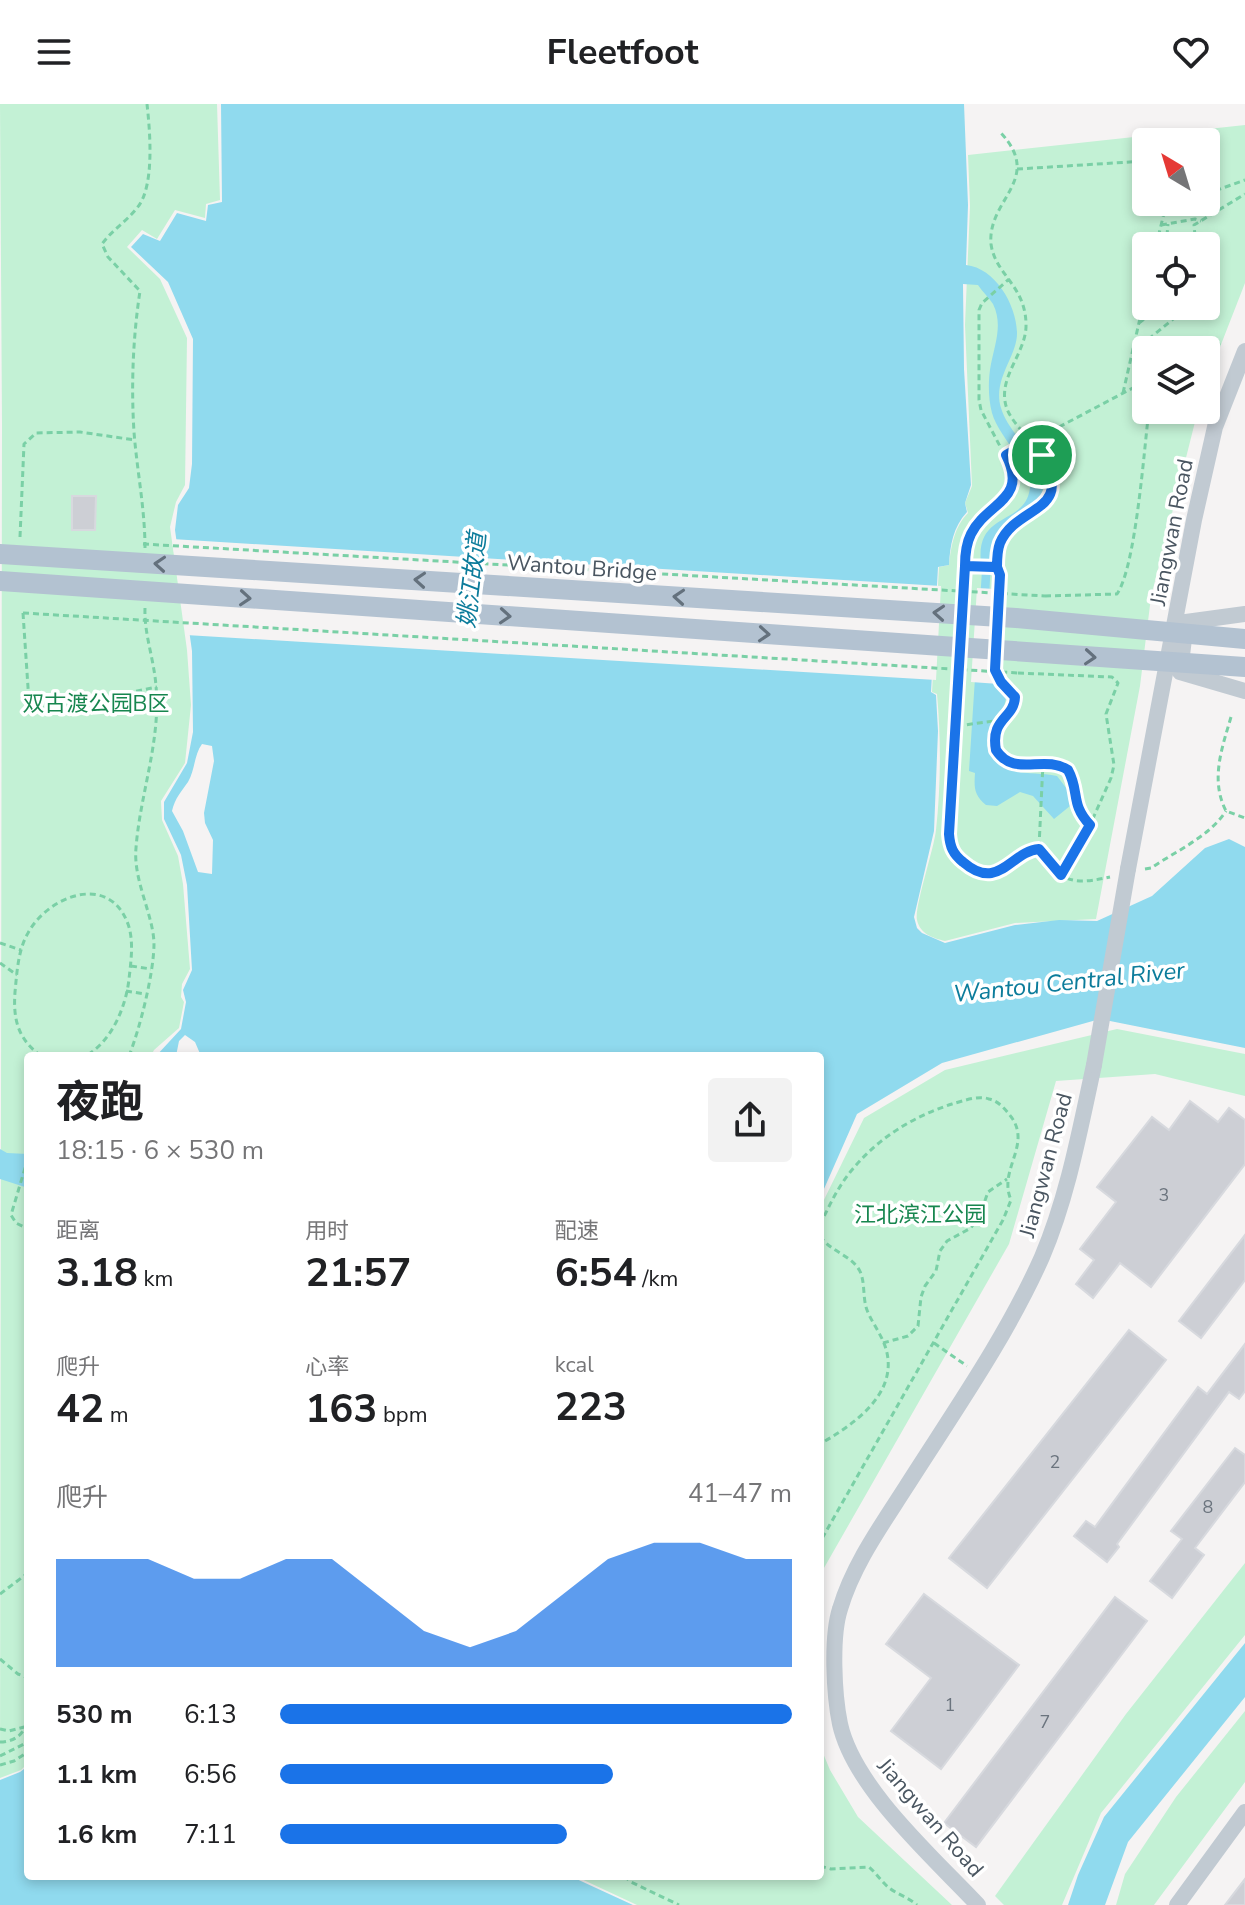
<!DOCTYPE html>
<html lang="zh">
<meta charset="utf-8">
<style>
body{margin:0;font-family:"Nunito Sans","Noto Sans SC",sans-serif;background:#f2f2f2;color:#202124;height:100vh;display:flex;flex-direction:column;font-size:30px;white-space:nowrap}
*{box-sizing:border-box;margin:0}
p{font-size:26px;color:#757577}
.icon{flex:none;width:44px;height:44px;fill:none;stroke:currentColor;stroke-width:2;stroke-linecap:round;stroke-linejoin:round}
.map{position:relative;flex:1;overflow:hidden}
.details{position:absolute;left:24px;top:948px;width:800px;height:828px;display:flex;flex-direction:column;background:#fff;border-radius:8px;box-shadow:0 4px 12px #0003}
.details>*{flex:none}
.needle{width:52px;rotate:322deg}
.tools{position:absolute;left:1132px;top:24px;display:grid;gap:16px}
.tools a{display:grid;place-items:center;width:88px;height:88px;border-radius:8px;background:#fff;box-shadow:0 4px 12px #0003;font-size:40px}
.pin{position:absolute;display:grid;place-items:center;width:68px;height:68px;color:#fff;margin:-34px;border:4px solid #fff;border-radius:50%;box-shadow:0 2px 8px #0007}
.round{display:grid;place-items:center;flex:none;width:84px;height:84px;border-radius:8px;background:#f2f2f2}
.summary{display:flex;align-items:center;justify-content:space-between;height:136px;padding:0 32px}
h1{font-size:44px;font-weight:700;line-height:60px}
.stats{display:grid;grid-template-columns:repeat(3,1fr);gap:12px;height:136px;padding:8px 32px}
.stats div{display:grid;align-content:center}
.stats b{font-size:40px;font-weight:700}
.stats small{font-size:22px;font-weight:400}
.stats p{font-size:22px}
.chart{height:224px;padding:16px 32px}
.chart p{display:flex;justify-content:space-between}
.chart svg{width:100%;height:144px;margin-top:8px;fill:#1a73e8;opacity:.7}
ul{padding:0 32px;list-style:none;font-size:26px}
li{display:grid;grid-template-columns:128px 96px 1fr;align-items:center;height:60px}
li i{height:20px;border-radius:10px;background:#1a73e8}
header{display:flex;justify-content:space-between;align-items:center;height:104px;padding:0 32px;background:#fff;font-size:36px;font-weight:700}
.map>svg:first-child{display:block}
.green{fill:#c3f1d5;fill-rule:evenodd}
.water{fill:#90daee;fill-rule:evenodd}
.pier{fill:#f5f3f3}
.building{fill:#cdcfd5;stroke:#d7d9de;stroke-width:2}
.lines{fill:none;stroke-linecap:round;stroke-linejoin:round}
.path{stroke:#7ad0a6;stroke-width:3;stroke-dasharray:6 4;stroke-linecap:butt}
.tertiary{stroke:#c1cad2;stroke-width:16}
.path-bridge{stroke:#7ad0a6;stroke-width:3;stroke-dasharray:6 4;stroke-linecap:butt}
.tertiary-bridge{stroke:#c1cad2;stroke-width:16}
.primary-bridge{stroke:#b3c2d1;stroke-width:20}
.oneway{stroke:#64717d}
.route-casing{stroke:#fff;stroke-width:16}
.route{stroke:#1a73e8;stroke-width:10}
.labels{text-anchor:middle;stroke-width:7;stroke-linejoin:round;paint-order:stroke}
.number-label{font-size:18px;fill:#6b747e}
.street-label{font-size:22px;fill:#4a5661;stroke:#fff}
.park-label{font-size:22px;fill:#17864f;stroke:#fff}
.water-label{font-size:24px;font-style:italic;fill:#0c7c9b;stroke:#fff}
</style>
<header><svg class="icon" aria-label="menu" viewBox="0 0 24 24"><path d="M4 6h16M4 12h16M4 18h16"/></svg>Fleetfoot<svg class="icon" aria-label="heart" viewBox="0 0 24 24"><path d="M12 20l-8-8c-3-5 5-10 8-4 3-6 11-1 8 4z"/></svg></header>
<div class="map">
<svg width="1245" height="1801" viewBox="0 0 1245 1801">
<rect width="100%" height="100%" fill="#f5f3f3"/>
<!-- green -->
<path class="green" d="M0 0H217L220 96 206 100 205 114 175 106 157 135 142 126 127 143 160 175 187 234 185 381 176 398 170 423 187 546 191 601 185 659 161 697 162 716 178 752 183 780 190 865 182 880 181 893 184 898 179 924 154 946 151 952H28V1659L21 1666 0 1674 2 321Z
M1245 21V179L1206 279V246H1146V306H1198L1151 493 1140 582 1096 815 1015 819 945 837C933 834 920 830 917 816 914 804 934 745 936 726 941 681 941 634 937 590L932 588 939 463 949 461C951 443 954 423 968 409L965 399 972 382 965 221 970 102 968 51ZM1146 38H1206V98H1146ZM1146 142H1206V202H1146Z
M1117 925 1245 950V992L1155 970 1056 977 1009 1140 820 1471V1104L864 1014 945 966Z
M1245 1459V1531L1101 1709 1062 1801H1004L995 1792 1126 1610Z
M1245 1607V1678L1154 1801H1116L1125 1770 1176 1693Z
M820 1642 830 1666 858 1713 952 1801H637L575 1772H820Z"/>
<!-- water -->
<path class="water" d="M221 0H964L968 101 966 161C995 164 1016 200 1017 228 1018 252 992 275 1001 304 1009 332 1046 356 1043 383 1041 409 1009 414 996 435 987 450 989 551 989 574L1006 594 1004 603 995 613 987 641C1000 676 1026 666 1057 672L1067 685 1070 702 1054 715 1033 692 1020 688 997 702 986 701C974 691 974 684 975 669L969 667 982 466C971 405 1025 424 1030 384 1033 364 998 332 992 309 988 294 988 275 991 260 995 240 1003 220 993 200 989 194 982 187 978 181L963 180 964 265 971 381 965 399 967 408C953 423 950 442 949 461L938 463 931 588 936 591 938 627 934 727 914 813 917 824 922 829 945 839 1015 821 1059 816 1097 817 1152 792 1205 744 1229 735 1245 743V944L1100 915 942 959 857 1010 820 1094V952H201L195 938 185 931 179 937 176 952H156L181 925 186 898 183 886 192 866 187 781 181 751 164 715V698L187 659 193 628 192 547 175 426 178 401 189 384 192 360 193 235 168 178 131 143 143 130 160 137 177 109 206 117 208 101 222 98ZM202 640 212 642 214 657 204 709 205 719 213 736 212 770 198 768 183 727 172 707C175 694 181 688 188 678 195 666 194 651 202 640Z
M0 1045 7 1049 28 1050V1084L0 1075Z
M1245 1539V1593L1128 1738 1105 1801H1068L1078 1771 1104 1713Z
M28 1662V1772H570L633 1801H0V1676L20 1668Z"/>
<!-- pier -->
<path class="pier" d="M172 435 941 482 936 576 186 531Z
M977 484 995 485 993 573 999 580 971 578Z"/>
<!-- building -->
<path class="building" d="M72 392H96L95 426H72Z
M1190 997 1218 1018 1229 1004 1245 1016V1060L1151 1183 1120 1159 1093 1194 1076 1180 1094 1156 1080 1145 1116 1098 1097 1083 1152 1013 1169 1026Z
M1245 1131V1176L1201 1234 1179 1217Z
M1129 1226 1166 1256 987 1484 949 1454Z
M1245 1240V1287L1239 1295 1229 1288 1117 1440 1119 1443 1107 1458 1074 1432 1086 1417 1095 1423 1198 1283 1207 1290Z
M1235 1344 1245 1351V1378L1195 1444 1204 1451 1172 1494 1150 1477 1182 1435 1171 1427Z
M924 1490 1019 1561 941 1665 891 1627 931 1574 886 1540Z
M1115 1493 1147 1517 976 1743 944 1719Z
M1245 1775V1801H1225Z"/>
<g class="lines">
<!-- path -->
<path class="path" d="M1206 53H1210L1217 84
M1017 65 1146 57
M1206 90 1245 76
M1161 121 1195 115 1201 117
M1156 142 1165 105 1184 98
M1166 142 1168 120
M1196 142 1194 121 1245 90
M1139 219 1161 202
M1206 247 1220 239
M1133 248 1189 202
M1123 289 1146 188
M1006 351 1146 277
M20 433 24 340 36 329 80 328 135 336
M145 444C145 405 137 367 134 328 131 281 133 233 140 187L108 153 102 140C112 126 126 118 137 104 155 83 150 27 147 0
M965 462 997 463C997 409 1047 419 1053 383 1057 350 1018 332 1007 305 996 275 1025 251 1026 223 1027 182 995 171 991 140 987 95 1044 76 1001 29
M997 463 1000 471 999 497
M963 492C964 472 962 448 972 430 986 402 1008 405 1014 369L981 306 979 296V206L982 199 1009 175
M1045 492 1117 490C1136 462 1144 345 1149 306
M23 509 29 598 37 604H54L157 583
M959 560 949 730C950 743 953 750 963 758 1000 790 1011 746 1039 745 1045 750 1046 755 1050 761 1067 782 1086 778 1110 773
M995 561 1001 578 1015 593C1014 614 991 614 996 646 1014 674 1044 650 1068 666 1080 688 1070 700 1090 721
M1018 569 1112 573 1118 579 1106 610 1114 661 1111 674 1090 721 1061 771
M1231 613C1222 644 1210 676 1226 707L1245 714
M957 622 1001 616
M1039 743 1043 659
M1145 765 1151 764C1176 747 1209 733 1226 707
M0 839 21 846
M0 859 17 871
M131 862 151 865
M126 887 145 890
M41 952C18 935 13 916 15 888 17 868 18 846 28 829 48 792 109 768 128 820 134 837 131 857 129 875 126 903 111 939 85 952
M129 952C140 924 154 869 154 839 153 810 133 776 136 744 140 690 161 637 156 582 154 555 144 530 145 504
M28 1054 11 1111 16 1119 28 1125
M820 1121C829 1102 838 1083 851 1067 878 1034 912 1013 952 1000 963 997 978 991 989 995 999 997 1006 1006 1012 1014 1031 1042 998 1066 1011 1096L1003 1116 820 1438
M820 1132C830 1147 848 1150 858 1164 866 1175 862 1193 867 1206 872 1219 882 1231 886 1245 899 1290 853 1321 820 1340
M883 1239 908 1232 918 1222 921 1193 925 1182 936 1167 940 1147 947 1137 971 1124 981 1108 988 1088 1007 1075
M934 1239 967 1262
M0 1490 28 1469
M0 1555 18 1570 28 1574
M0 1625 9 1627 28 1622
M0 1638C11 1638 21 1633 25 1623
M0 1652 28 1638
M0 1661 14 1657 28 1648
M820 1762 831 1765 869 1763C876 1769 881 1777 888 1783 896 1790 908 1793 917 1801
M624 1772 631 1778 679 1801"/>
<!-- tertiary -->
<path class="tertiary" d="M1245 510 1186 518 1180 568 1245 587
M1128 765 1194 416 1215 323 1245 247
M978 1801C934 1754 854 1684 840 1620 834 1591 831 1533 840 1505 853 1461 881 1422 906 1383 953 1309 1006 1234 1042 1153 1068 1092 1080 1025 1094 961
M1177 1801 1245 1708"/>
<!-- path-bridge -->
<path class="path-bridge" d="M143 440 1045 492
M23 509 1018 569"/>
<!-- tertiary-bridge -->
<path class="tertiary-bridge" d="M1094 961 1128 765"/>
<!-- primary-bridge -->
<path class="primary-bridge" d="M0 450 1016 514 1245 535
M0 477 1245 563"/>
</g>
<!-- one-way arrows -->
<defs><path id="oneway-chevron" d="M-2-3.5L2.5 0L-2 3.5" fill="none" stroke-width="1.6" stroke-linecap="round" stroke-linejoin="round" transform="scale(2)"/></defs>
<g class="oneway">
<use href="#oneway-chevron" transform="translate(160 460) rotate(-176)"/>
<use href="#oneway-chevron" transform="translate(420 476) rotate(-176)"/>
<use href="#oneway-chevron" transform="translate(679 493) rotate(-176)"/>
<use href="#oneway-chevron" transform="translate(245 494) rotate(4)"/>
<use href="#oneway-chevron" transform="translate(939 509) rotate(-176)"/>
<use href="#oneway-chevron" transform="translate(505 512) rotate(4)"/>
<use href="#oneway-chevron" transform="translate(764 530) rotate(4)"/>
<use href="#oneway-chevron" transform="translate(1090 553) rotate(4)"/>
</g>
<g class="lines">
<!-- route casing -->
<g class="route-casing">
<path id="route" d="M1042 351C1075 410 1017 400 1000 439 997 447 997 455 997 463H993L965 462 949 730C950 743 953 750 963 758 999 789 1011 747 1039 745L1061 771 1090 721C1070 700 1080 688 1068 666 1044 650 1014 674 996 646 990 614 1014 615 1015 593L1001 578 995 566 1000 471 997 463 965 462C965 451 966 440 971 430 987 398 1029 396 1006 351L1031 337 1042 351"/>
</g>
<!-- route -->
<use href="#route" class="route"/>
</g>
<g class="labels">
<!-- number labels -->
<g class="number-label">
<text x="1164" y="1097">3</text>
<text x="1055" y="1364">2</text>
<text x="1208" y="1409">8</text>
<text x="950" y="1607">1</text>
<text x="1045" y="1624">7</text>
</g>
<!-- street labels -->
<g class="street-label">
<text transform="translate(1171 428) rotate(-79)" y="8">Jiangwan Road</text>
<text transform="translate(582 463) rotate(4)" y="8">Wantou Bridge</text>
<text transform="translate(1045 1061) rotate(-75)" y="8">Jiangwan Road</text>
<text transform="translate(931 1713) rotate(49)" y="8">Jiangwan Road</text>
</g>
<!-- park labels -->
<g class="park-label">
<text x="96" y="607">双古渡公园B区</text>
<text x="920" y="1118">江北滨江公园</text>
</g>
<!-- water labels -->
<g class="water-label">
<text transform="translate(472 476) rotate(-83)" y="8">姚江故道</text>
<text transform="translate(1069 878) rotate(-6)" y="8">Wantou Central River</text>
</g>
</g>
</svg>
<div class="tools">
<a><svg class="needle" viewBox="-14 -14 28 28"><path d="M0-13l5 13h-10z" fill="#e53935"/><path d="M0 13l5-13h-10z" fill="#757577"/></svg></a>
<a><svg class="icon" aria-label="locate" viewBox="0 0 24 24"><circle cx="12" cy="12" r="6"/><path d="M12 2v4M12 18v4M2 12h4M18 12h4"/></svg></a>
<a><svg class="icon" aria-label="layers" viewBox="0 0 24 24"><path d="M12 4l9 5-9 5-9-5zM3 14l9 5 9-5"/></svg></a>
</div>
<div class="pin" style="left:1042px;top:351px;background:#1e9e55"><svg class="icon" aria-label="arrive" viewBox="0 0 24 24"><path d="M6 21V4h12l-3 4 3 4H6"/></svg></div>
<section class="details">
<div class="summary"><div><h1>夜跑</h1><p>18:15 · 6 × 530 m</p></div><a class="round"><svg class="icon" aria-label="share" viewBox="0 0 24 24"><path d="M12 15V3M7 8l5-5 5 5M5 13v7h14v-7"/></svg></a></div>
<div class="stats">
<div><p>距离</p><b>3.18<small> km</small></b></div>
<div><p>用时</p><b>21:57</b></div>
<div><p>配速</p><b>6:54<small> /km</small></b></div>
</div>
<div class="stats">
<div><p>爬升</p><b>42<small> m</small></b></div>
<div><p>心率</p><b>163<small> bpm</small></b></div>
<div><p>kcal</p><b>223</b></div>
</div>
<div class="chart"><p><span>爬升</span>41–47 m</p>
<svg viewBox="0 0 160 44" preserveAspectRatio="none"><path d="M0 44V11L10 11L20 11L30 17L40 17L50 11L60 11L70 22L80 33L90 38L100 33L110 22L120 11L130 6L140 6L150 11L160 11V44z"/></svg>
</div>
<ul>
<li><b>530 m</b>6:13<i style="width:100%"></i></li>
<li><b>1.1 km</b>6:56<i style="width:65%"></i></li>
<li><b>1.6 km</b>7:11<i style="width:56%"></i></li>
</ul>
</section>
</div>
